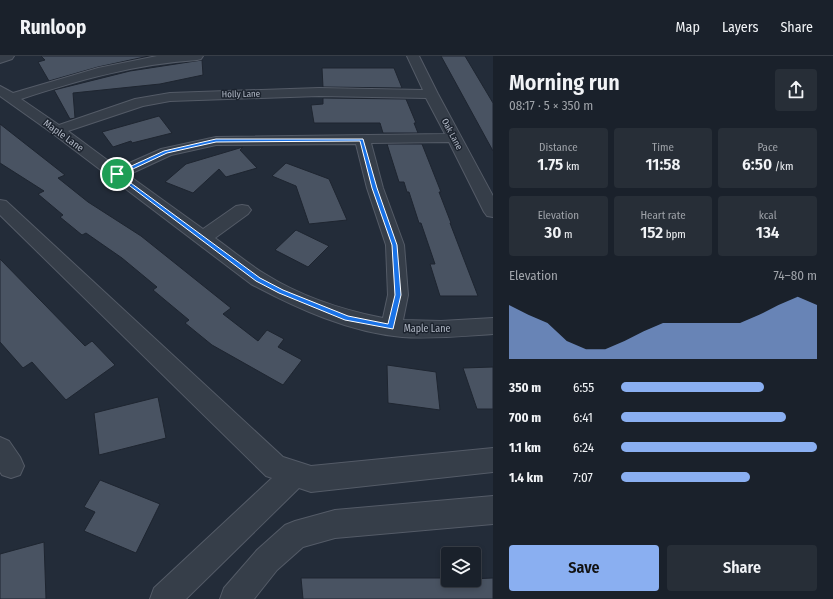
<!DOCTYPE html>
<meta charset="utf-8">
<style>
body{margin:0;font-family:"Fira Sans Condensed",sans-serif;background:#272e37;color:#f1f3f6;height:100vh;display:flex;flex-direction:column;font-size:15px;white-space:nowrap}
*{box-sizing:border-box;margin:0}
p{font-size:13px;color:#9fa3a9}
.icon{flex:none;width:22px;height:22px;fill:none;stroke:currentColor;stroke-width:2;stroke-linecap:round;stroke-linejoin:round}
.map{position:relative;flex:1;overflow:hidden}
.side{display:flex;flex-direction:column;background:#1a212b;width:340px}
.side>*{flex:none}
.tools{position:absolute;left:441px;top:491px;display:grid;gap:8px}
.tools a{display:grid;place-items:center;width:40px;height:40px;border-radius:4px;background:#1a212b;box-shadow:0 2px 6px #0003,0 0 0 1px #383e47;font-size:20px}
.pin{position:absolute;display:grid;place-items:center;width:34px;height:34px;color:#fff;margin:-17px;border:2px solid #fff;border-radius:50%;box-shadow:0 1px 4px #0007}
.round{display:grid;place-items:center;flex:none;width:42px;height:42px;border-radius:4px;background:#272e37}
.summary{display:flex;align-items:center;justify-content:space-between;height:68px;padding:0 16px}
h1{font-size:22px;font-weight:600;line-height:30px}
.metrics{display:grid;grid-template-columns:repeat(3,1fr);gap:6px;height:68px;padding:4px 16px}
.metrics div{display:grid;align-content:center;border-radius:4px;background:#272e37;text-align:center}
.metrics b{font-size:17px;font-weight:600}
.metrics small{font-size:11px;font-weight:400}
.metrics p{font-size:11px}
.chart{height:112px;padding:8px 16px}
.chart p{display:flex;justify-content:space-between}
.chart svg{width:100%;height:72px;margin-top:4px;fill:#8aaff1;opacity:.7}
.action{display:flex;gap:8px;margin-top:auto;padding:8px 16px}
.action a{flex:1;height:46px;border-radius:4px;background:#8aaff1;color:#111;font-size:16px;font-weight:600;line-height:46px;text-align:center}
.action a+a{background:#272e37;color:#f1f3f6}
ul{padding:0 16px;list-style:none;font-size:13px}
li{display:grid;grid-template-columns:64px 48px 1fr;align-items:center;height:30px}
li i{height:10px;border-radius:5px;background:#8aaff1}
header{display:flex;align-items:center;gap:24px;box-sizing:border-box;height:56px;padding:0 20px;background:#1a212b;border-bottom:1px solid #383e47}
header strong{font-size:19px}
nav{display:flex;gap:22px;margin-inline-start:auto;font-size:14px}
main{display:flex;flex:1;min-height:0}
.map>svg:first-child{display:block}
.building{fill:#495362;stroke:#1e2530}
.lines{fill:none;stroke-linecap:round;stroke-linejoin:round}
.minor-casing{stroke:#545b67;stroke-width:2}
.minor{fill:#363e49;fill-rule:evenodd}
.route{fill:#1a73e8;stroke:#fff;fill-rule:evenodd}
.labels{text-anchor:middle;stroke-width:3;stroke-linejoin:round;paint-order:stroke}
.far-street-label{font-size:9px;fill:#b1b8c5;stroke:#1c232e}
.street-label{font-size:10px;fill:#b1b8c5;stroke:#1c232e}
</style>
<header>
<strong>Runloop</strong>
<nav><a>Map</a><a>Layers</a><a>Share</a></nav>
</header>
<main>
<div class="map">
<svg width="493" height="543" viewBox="0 0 493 543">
<rect width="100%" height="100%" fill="#232c39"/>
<!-- building -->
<path class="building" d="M41 0H149L98 11 49 25 38 6 45 4Z
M441 0H465L493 47V95Z
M202 4 203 19 160 28 73 37 75 62 70 63 54 34 130 15Z
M322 12H394L402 32 323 31Z
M323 42 406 43 416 67H414L418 77H383L380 67H314L311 49 323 48Z
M159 60 172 77 132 87 131 85 113 91 102 76Z
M0 68 65 119 58 122 88 146 141 180 231 252 223 258 258 285 267 274 284 283 278 291 302 304 283 329 212 289 185 267 189 264 153 234 157 231 122 202 86 177 82 179 60 161 63 159 38 138 44 135 0 107Z
M387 88H422L441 136H439L451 167H450L478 240H440L430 208H435L421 167H419L409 136H407L404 126H399Z
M243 91 240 94 257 112 226 121 219 113 193 137 165 126 186 108Z
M286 107 329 123 347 164 309 168 296 130 272 120Z
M296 174 329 190 308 211 275 194Z
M0 203 85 290 92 285 115 309 66 344 32 306 23 312 0 286Z
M387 309 436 316 440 354 388 347Z
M493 311V353H477L463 312Z
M158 341 166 382 99 399 94 357Z
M100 424 160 448 136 497 84 475 95 456 84 451Z
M44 486 46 543H0V498Z
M301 522H448V524L493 522V543H303Z"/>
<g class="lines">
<!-- minor casing -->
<g class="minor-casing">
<path id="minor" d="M0 0H14L12 3 0 7Z
M157 0H203L201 3 197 4C136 8 79 24 21 43L59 69 135 43 170 37 319 32 423 34 407 0H419L438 38 493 140V161L487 160 484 156 449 86 371 87 383 132 404 189 408 239 403 264 441 265 493 262V278C463 280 432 283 402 281 349 276 298 253 251 228L52 77 0 40V30L13 37 98 12ZM319 40 426 42 445 78 216 81 161 93 118 112 68 75 143 50 170 45ZM356 88 367 132 386 189 388 239 383 262C342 254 300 240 265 218 248 208 232 194 215 182L248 158 251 154 248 150 242 149 236 150 203 173 128 119 171 99 216 89Z
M0 144 6 145 283 401 311 410 493 392V416L311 436 299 432 186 543H150L154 532 272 422 266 420 0 159Z
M0 381 9 385 20 401 24 410 20 419 11 422 2 419 0 416Z
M493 440V468L335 482 303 491 277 514 254 543H220L224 532 257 494 285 469 295 465 335 454Z"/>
</g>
<!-- minor -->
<use href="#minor" class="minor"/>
</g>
<!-- route -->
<path class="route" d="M216 83H363L377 132 397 189 401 239 393 273 345 264 279 237 256 225 114 118 164 95ZM360 85 372 132 392 189 395 239 388 268 348 260 283 234 260 222 120 119 167 97 216 86Z"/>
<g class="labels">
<!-- far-street labels -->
<g class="far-street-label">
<text transform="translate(241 38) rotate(-1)" y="3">Holly Lane</text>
<text transform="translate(452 78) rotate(62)" y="3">Oak Lane</text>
</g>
<!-- street labels -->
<g class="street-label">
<text transform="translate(64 79) rotate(36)" y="4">Maple Lane</text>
<text x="427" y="276">Maple Lane</text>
</g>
</g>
</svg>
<div class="tools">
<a><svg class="icon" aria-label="layers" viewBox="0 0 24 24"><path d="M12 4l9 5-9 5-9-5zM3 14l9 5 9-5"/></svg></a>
</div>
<div class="pin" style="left:117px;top:118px;background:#1e9e55"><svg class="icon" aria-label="arrive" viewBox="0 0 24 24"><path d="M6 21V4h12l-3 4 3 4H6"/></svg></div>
</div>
<section class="side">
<div class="summary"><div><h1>Morning run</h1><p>08:17 · 5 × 350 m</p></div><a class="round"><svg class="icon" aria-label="share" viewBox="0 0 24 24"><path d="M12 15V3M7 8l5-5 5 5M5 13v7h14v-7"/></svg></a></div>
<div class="metrics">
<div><p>Distance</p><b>1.75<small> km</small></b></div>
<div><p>Time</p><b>11:58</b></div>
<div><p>Pace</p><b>6:50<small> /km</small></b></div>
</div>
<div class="metrics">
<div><p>Elevation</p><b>30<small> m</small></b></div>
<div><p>Heart rate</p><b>152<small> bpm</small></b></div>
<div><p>kcal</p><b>134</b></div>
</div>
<div class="chart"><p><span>Elevation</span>74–80 m</p>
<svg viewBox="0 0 160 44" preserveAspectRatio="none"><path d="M0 44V11L10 17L20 22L30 33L40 38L50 38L60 33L70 27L80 22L90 22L100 22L110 22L120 22L130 17L140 11L150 6L160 11V44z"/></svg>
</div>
<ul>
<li><b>350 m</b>6:55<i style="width:73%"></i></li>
<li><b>700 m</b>6:41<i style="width:84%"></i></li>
<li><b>1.1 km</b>6:24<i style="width:100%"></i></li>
<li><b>1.4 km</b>7:07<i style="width:66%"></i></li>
</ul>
<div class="action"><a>Save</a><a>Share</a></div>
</section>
</main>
